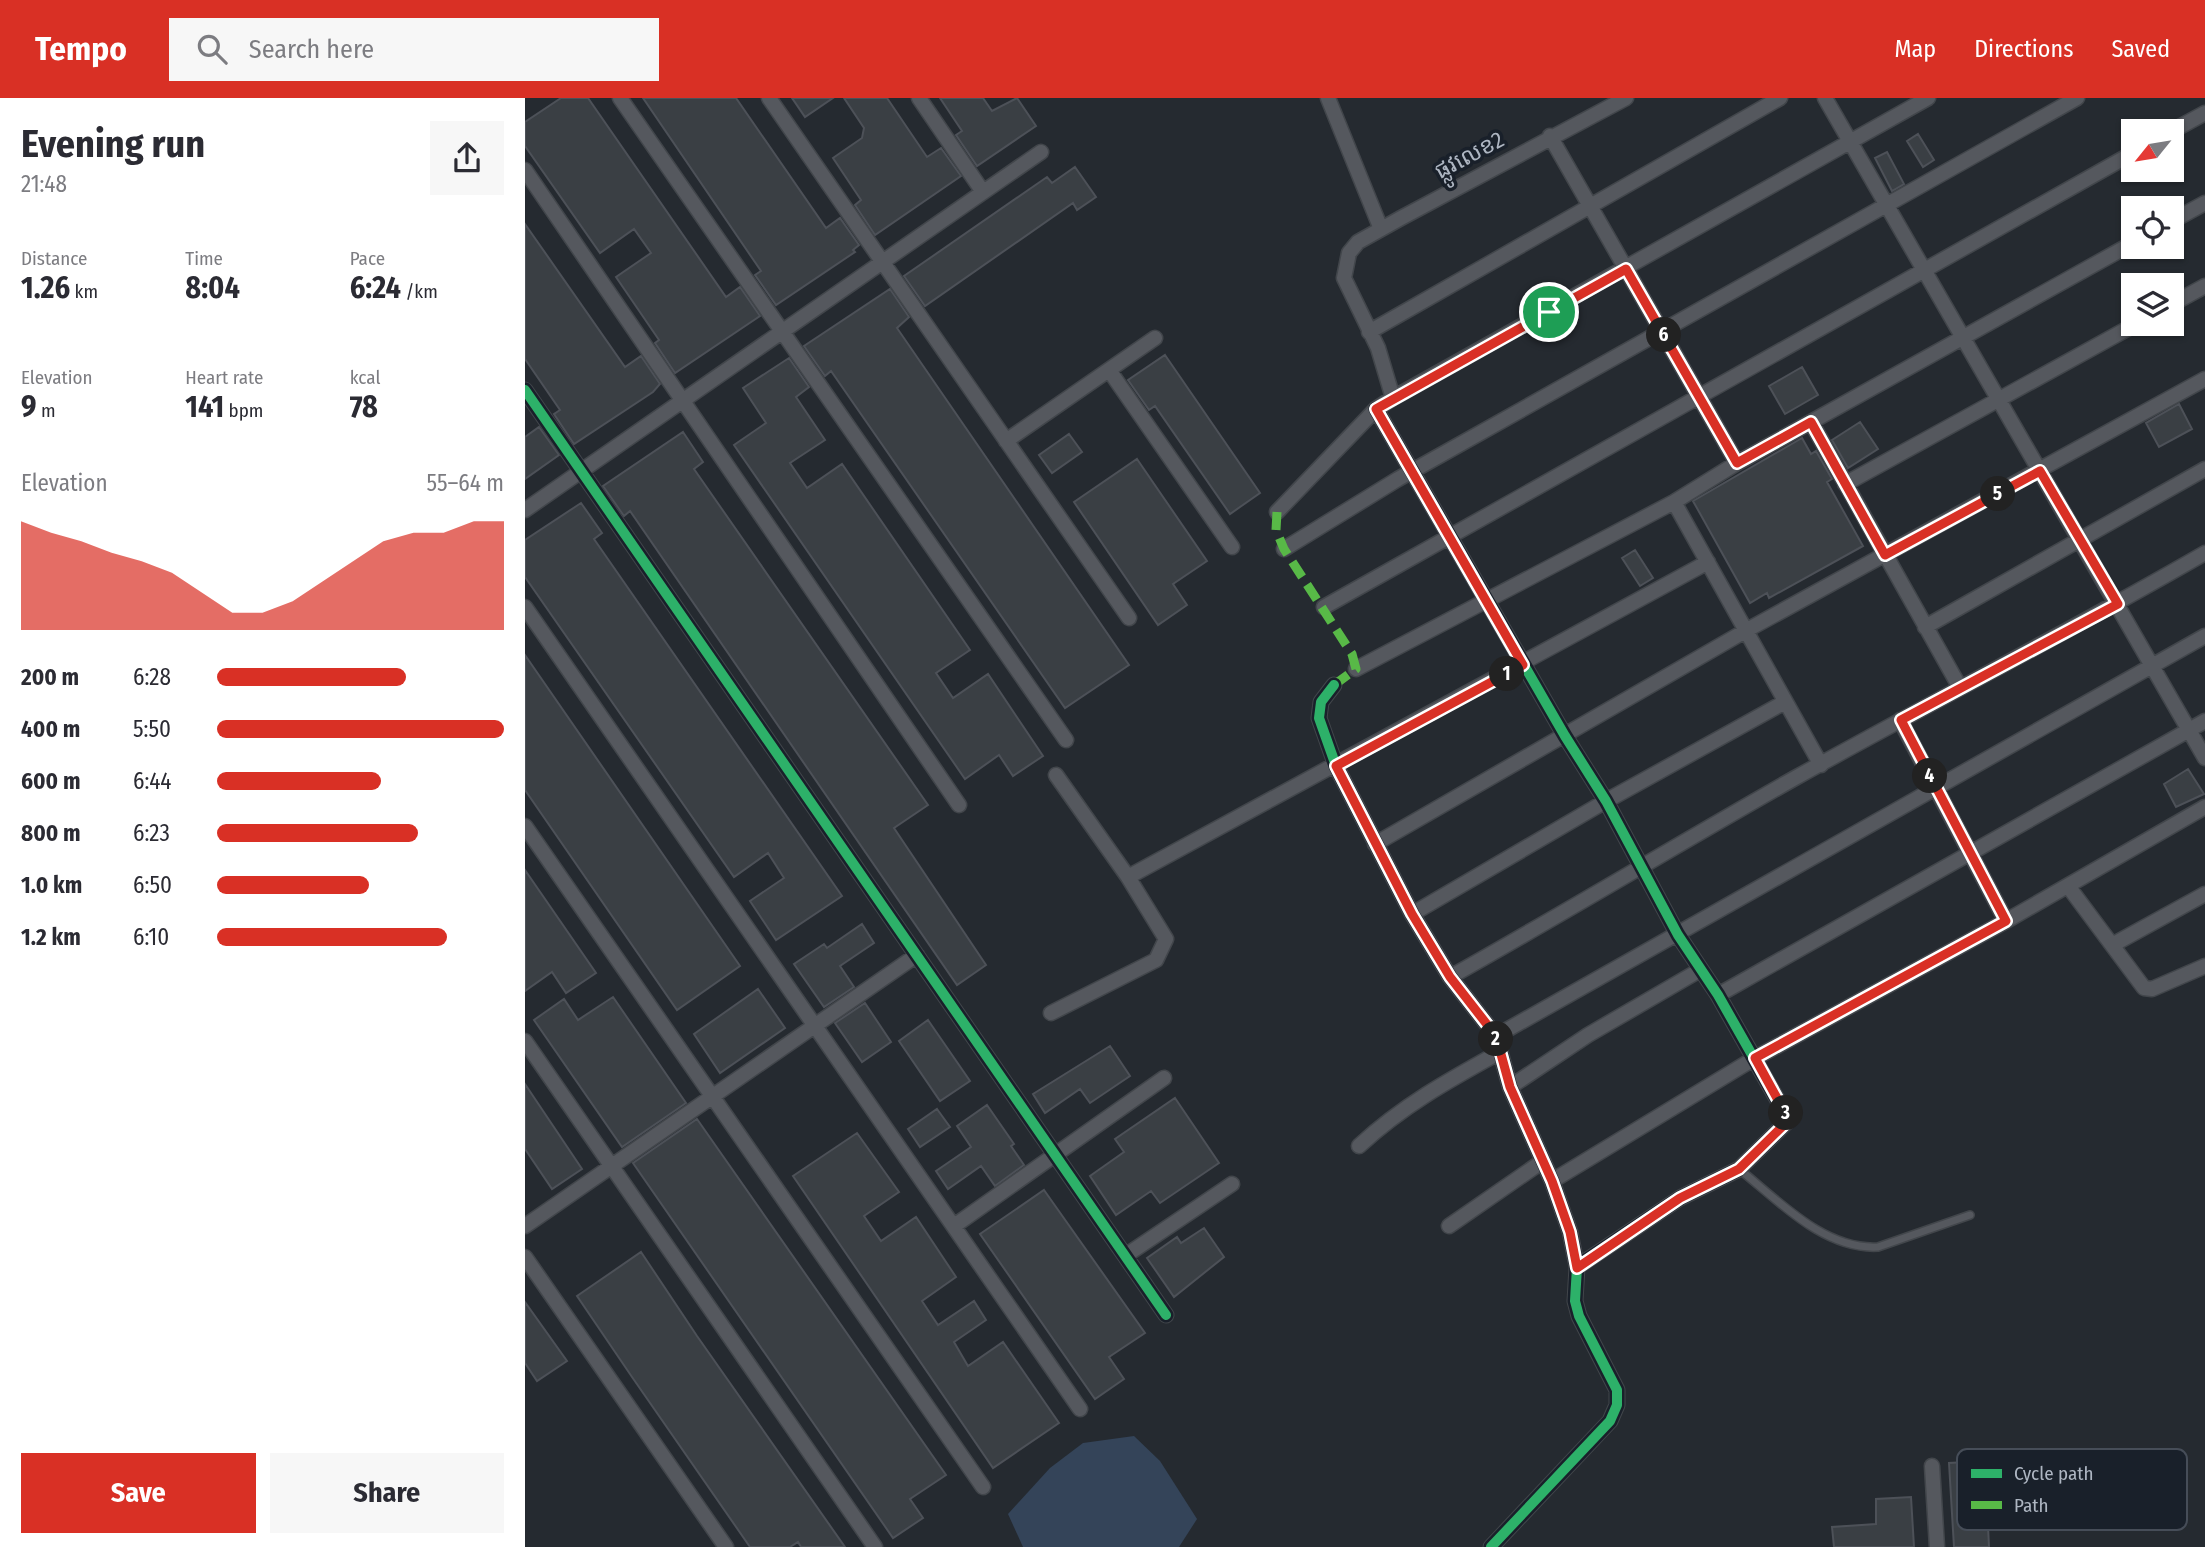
<!DOCTYPE html>
<meta charset="utf-8">
<style>
body{margin:0;font-family:"Fira Sans Condensed","Noto Sans Khmer",sans-serif;background:#f7f7f7;color:#2b2b33;height:100vh;display:flex;flex-direction:column;font-size:26px;white-space:nowrap}
*{box-sizing:border-box;margin:0}
p{font-size:23px;color:#7c7c81}
.icon{flex:none;width:38px;height:38px;fill:none;stroke:currentColor;stroke-width:2;stroke-linecap:round;stroke-linejoin:round}
.map{position:relative;flex:1;overflow:hidden}
.details{display:flex;flex-direction:column;background:#fff;width:525px}
.details>*{flex:none}
.needle{width:46px;rotate:240deg}
.fabs{position:absolute;left:1596px;top:21px;display:grid;gap:14px}
.fabs a{display:grid;place-items:center;width:63px;height:63px;border-radius:0px;background:#fff;box-shadow:0 2px 5px #0004;font-size:35px}
.pin{position:absolute;display:grid;place-items:center;width:60px;height:60px;color:#fff;margin:-30px;border:4px solid #fff;border-radius:50%;box-shadow:0 2px 7px #0007}
.km{position:absolute;width:35px;height:35px;margin:-18px;border-radius:50%;background:#222;color:#fff;font-size:19px;line-height:35px;text-align:center}
.round{display:grid;place-items:center;flex:none;width:74px;height:74px;border-radius:0px;background:#f7f7f7}
.summary{display:flex;align-items:center;justify-content:space-between;height:119px;padding:0 21px}
h1{font-size:38px;font-weight:700;line-height:52px}
.metrics{display:grid;grid-template-columns:repeat(3,1fr);gap:10px;height:119px;padding:7px 21px}
.metrics div{display:grid;align-content:center}
.metrics b{font-size:30px;font-weight:700}
.metrics small{font-size:19px;font-weight:400}
.metrics p{font-size:19px}
.chart{height:196px;padding:14px 21px}
.chart p{display:flex;justify-content:space-between}
.chart svg{width:100%;height:126px;margin-top:7px;fill:#d93025;opacity:.7}
.action{display:flex;gap:14px;margin-top:auto;padding:14px 21px}
.action a{flex:1;height:80px;border-radius:0px;background:#d93025;color:#fff;font-size:28px;font-weight:700;line-height:80px;text-align:center}
.action a+a{background:#f7f7f7;color:#2b2b33}
ul{padding:0 21px;list-style:none;font-size:23px}
li{display:grid;grid-template-columns:112px 84px 1fr;align-items:center;height:52px}
li i{height:18px;border-radius:9px;background:#d93025}
header{display:flex;align-items:center;gap:42px;box-sizing:border-box;height:98px;padding:0 35px;background:#d93025;color:#fff}
header strong{font-size:33px}
nav{display:flex;gap:38px;margin-inline-start:auto;font-size:24px}
.search{width:490px;height:63px;background:#f7f7f7;display:flex;align-items:center;gap:18px;box-sizing:border-box;padding:0 24px;border-radius:0px;color:#7c7c81;font-size:26px}
main{display:flex;flex:1;min-height:0}
.map>svg:first-child{display:block}
.water{fill:#344459}
.building{fill:#3a3f44;stroke:#4d5158;stroke-width:2}
.lines{fill:none;stroke-linecap:round;stroke-linejoin:round}
.service-casing{stroke:#42464b;stroke-width:10}
.minor-casing{stroke:#42464b;stroke-width:17}
.service{stroke:#55585e;stroke-width:7}
.minor{stroke:#55585e;stroke-width:14}
.quiet{stroke:#58b947;stroke-width:9;stroke-dasharray:18 9;stroke-linecap:butt}
.cycleway-casing{stroke:#19202a;stroke-width:15}
.cycleway{stroke:#2db169;stroke-width:10}
.route-casing{stroke:#fff;stroke-width:14}
.route{stroke:#d93025;stroke-width:9}
.labels{text-anchor:middle;stroke-width:7;stroke-linejoin:round;paint-order:stroke}
.street-label{font-size:23px;fill:#aeb6c2;stroke:#19202a}
.key{fill:#19202a;stroke:#464d58;stroke-width:2}
.key-label{font-size:19px;fill:#aeb6c2}
</style>
<header>
<strong>Tempo</strong>
<div class="search"><svg class="icon" aria-label="search" viewBox="0 0 24 24"><circle cx="10" cy="10" r="6"/><path d="M15 15l6 6"/></svg>Search here</div>
<nav><a>Map</a><a>Directions</a><a>Saved</a></nav>
</header>
<main>
<section class="details">
<div class="summary"><div><h1>Evening run</h1><p>21:48</p></div><a class="round"><svg class="icon" aria-label="share" viewBox="0 0 24 24"><path d="M12 15V3M7 8l5-5 5 5M5 13v7h14v-7"/></svg></a></div>
<div class="metrics">
<div><p>Distance</p><b>1.26<small> km</small></b></div>
<div><p>Time</p><b>8:04</b></div>
<div><p>Pace</p><b>6:24<small> /km</small></b></div>
</div>
<div class="metrics">
<div><p>Elevation</p><b>9<small> m</small></b></div>
<div><p>Heart rate</p><b>141<small> bpm</small></b></div>
<div><p>kcal</p><b>78</b></div>
</div>
<div class="chart"><p><span>Elevation</span>55–64 m</p>
<svg viewBox="0 0 160 44" preserveAspectRatio="none"><path d="M0 44V6L10 10L20 13L30 17L40 20L50 24L60 31L70 38L80 38L90 34L100 27L110 20L120 13L130 10L140 10L150 6L160 6V44z"/></svg>
</div>
<ul>
<li><b>200 m</b>6:28<i style="width:66%"></i></li>
<li><b>400 m</b>5:50<i style="width:100%"></i></li>
<li><b>600 m</b>6:44<i style="width:57%"></i></li>
<li><b>800 m</b>6:23<i style="width:70%"></i></li>
<li><b>1.0 km</b>6:50<i style="width:53%"></i></li>
<li><b>1.2 km</b>6:10<i style="width:80%"></i></li>
</ul>
<div class="action"><a>Save</a><a>Share</a></div>
</section>
<div class="map">
<svg width="1680" height="1449" viewBox="0 0 1680 1449">
<rect width="100%" height="100%" fill="#252a30"/>
<!-- water -->
<path class="water" d="M609 1338 635 1363 672 1421 654 1449H498L483 1416 525 1370 558 1345Z"/>
<!-- building -->
<path class="building" d="M36 0H63L201 199 215 189 235 218 150 275 130 245 134 242 91 179 126 155 109 131 75 155 0 48V24Z
M118 0H211L301 130 315 120 334 147 328 152 330 154 251 207 230 177 236 173Z
M267 0H308L280 19Z
M319 0H362L402 59 416 50 436 78 350 137 330 107 336 102 308 60 337 40 339 30Z
M415 0H458L467 13 492 0 511 28 452 68 431 37 437 33Z
M1393 36 1409 62 1398 69 1382 43Z
M1362 54 1379 86 1367 93 1350 60Z
M550 69 571 99 552 112 548 105 400 208 379 178 522 79 527 85Z
M0 126 100 269 116 258 135 286 128 294 49 346 29 316 35 312 0 261Z
M365 191 384 219 372 230 604 567 540 610 306 273 300 278 279 248Z
M640 257 735 395 705 416 630 308 624 312 603 282Z
M264 260 284 289 271 299 300 342 265 365 282 390 317 366 445 552 411 575 428 600 463 576 518 658 488 678 474 657 440 681 209 347 241 325 218 290Z
M1277 269 1293 297 1260 316 1244 288Z
M1654 306 1667 331 1634 349 1621 325Z
M1335 324 1353 351 1323 370 1307 342Z
M14 329 34 357 0 381V339Z
M158 334 178 364 169 371 403 707 369 730 461 867 432 887 105 413 99 418 78 388Z
M544 336 557 354 527 375 514 357Z
M1277 340 1286 356 1291 353 1307 381 1302 384 1338 448 1244 500 1242 495 1225 505 1168 403Z
M612 361 682 463 648 486 662 507 633 527 549 404Z
M56 405 77 435 69 441 317 798 251 842 225 803 259 780 243 755 209 779 0 479V442Z
M1110 452 1128 480 1115 488 1097 460Z
M0 557 215 868 152 912 0 692Z
M1663 671 1679 696 1651 709 1639 686Z
M0 772 71 875 41 895 27 874 0 893Z
M337 826 349 845 315 868 329 889 299 909 269 866 299 846 302 850Z
M233 891 260 930 195 975 169 936Z
M88 899 161 1005 97 1049 9 922 39 901 53 922Z
M340 905 366 944 337 964 310 925Z
M403 922 445 983 415 1003 374 943Z
M585 948 605 978 565 1005 555 991 520 1015 508 996Z
M0 986 57 1071 27 1091 0 1051Z
M650 1000 694 1065 635 1105 626 1093 591 1117 565 1078 599 1054 590 1041Z
M462 1007 489 1046 486 1048 499 1067 470 1088 456 1068 423 1091 411 1073 446 1049 432 1028Z
M412 1011 425 1029 395 1049 383 1031Z
M172 1021 421 1377 385 1401 398 1420 368 1440 108 1065Z
M332 1035 374 1094 339 1118 356 1143 391 1119 431 1179 397 1203 413 1227 449 1203 461 1222 429 1244 443 1268 478 1244 534 1325 468 1370 268 1078Z
M519 1092 620 1235 584 1259 599 1281 570 1301 455 1136Z
M679 1130 699 1159 649 1199 622 1160 652 1139 656 1145Z
M116 1154 172 1238 320 1449H276L273 1444 265 1449H225L107 1279 52 1198Z
M0 1204 42 1263 12 1283 0 1265Z
M1460 1363 1464 1449H1429L1424 1365Z
M1386 1399 1389 1449H1309L1307 1429 1351 1426V1401Z"/>
<g class="lines">
<!-- service casing -->
<g class="service-casing">
<path id="service" d="M1214 1071C1254 1103 1299 1152 1353 1149L1445 1117"/>
</g>
<!-- minor casing -->
<g class="minor-casing">
<path id="minor" d="M95 0 541 642
M244 0 604 520
M394 0 458 94
M803 0 856 131
M1300 0 1680 660
M1647 33 1680 15
M1025 38 1212 365
M0 72 434 707
M1647 123 1680 105
M1647 206 1680 188
M844 234 1255 0
M584 272 707 449
M0 292 641 1217
M868 300 853 250 819 180 824 155 833 144 876 120 1101 0
M851 311 1040 638 1081 703 1153 837 1193 897 1264 1022 1214 1071 1155 1100 1052 1169
M1286 324 1433 586 1432 591
M481 343 630 240
M1320 386 1611 226
M1149 404 1296 667
M0 412 516 54
M752 414 851 311 868 300 1403 0
M759 451 873 381 1552 0
M0 509 555 1311
M799 509 1608 55
M1400 529 1680 371
M831 571 1149 404 1212 365 1608 145
M809 587 796 604 794 620 811 668 887 816 925 879 971 938 985 989 1027 1083 1045 1134 1052 1169 1050 1203 1054 1218 1092 1292V1307L1085 1323 966 1449
M1375 622 1481 823
M0 728 458 1389
M850 746 1222 532 1680 281
M603 779 1183 464
M1543 788 1619 890 1627 891 1680 868
M887 816 1081 703 1260 604
M1589 846 1680 796
M925 879C1041 814 1155 745 1270 680 1407 604 1545 533 1680 455
M1193 897 1680 623
M526 915 631 862 641 841 603 779 531 677
M971 938 1680 538
M0 943 350 1449
M985 989 1063 937 1175 872
M834 1048C877 1008 924 982 975 954
M1027 1083 1230 960 1481 823 1680 709
M0 1128 392 857
M429 1128 639 980
M924 1128 1018 1063
M600 1158 707 1086
M0 1159 201 1449
M1407 1368 1412 1449"/>
</g>
<!-- service -->
<use href="#service" class="service"/>
<!-- minor -->
<use href="#minor" class="minor"/>
<!-- quiet -->
<path class="quiet" d="M752 414 751 432 759 451 827 556 831 571 809 587"/>
<!-- cycleway casing -->
<g class="cycleway-casing">
<path id="cycleway" d="M0 292 641 1217
M851 311 1040 638 1081 703 1153 837 1193 897 1264 1022 1214 1071 1155 1100 1052 1169
M809 587 796 604 794 620 811 668 887 816 925 879 971 938 985 989 1027 1083 1045 1134 1052 1169 1050 1203 1054 1218 1092 1292V1307L1085 1323 966 1449"/>
</g>
<!-- cycleway -->
<use href="#cycleway" class="cycleway"/>
</g>
<g class="lines">
<!-- route casing -->
<g class="route-casing">
<path id="route" d="M1101 171 1212 365 1286 324 1360 457 1515 373 1593 506 1376 622 1481 823 1230 960 1264 1022 1214 1071 1155 1100 1052 1170 1045 1134 1027 1083 985 989 971 938 925 879 887 816 811 668 998 567 851 311Z"/>
</g>
<!-- route -->
<use href="#route" class="route"/>
</g>
<g class="labels">
<!-- street labels -->
<g class="street-label">
<text transform="translate(944 57) rotate(-28)" y="8">ផ្លូវលេខ2</text>
</g>
</g>
<!-- legend -->
<rect x="1432" y="1351" width="230" height="81" rx="10" class="key"/>
<rect x="1446" y="1371" width="31" height="9" fill="#2db169"/>
<rect x="1446" y="1403" width="31" height="8" fill="#58b947"/>
<g class="key-label">
<text x="1489" y="1382">Cycle path</text>
<text x="1489" y="1414">Path</text>
</g>
</svg>
<div class="fabs">
<a><svg class="needle" viewBox="-14 -14 28 28"><path d="M0-13l5 13h-10z" fill="#e53935"/><path d="M0 13l5-13h-10z" fill="#7c7c81"/></svg></a>
<a><svg class="icon" aria-label="locate" viewBox="0 0 24 24"><circle cx="12" cy="12" r="6"/><path d="M12 2v4M12 18v4M2 12h4M18 12h4"/></svg></a>
<a><svg class="icon" aria-label="layers" viewBox="0 0 24 24"><path d="M12 4l9 5-9 5-9-5zM3 14l9 5 9-5"/></svg></a>
</div>
<div class="pin" style="left:1024px;top:214px;background:#1e9e55"><svg class="icon" aria-label="arrive" viewBox="0 0 24 24"><path d="M6 21V4h12l-3 4 3 4H6"/></svg></div>
<b class="km" style="left:982px;top:576px">1</b>
<b class="km" style="left:971px;top:941px">2</b>
<b class="km" style="left:1261px;top:1015px">3</b>
<b class="km" style="left:1405px;top:678px">4</b>
<b class="km" style="left:1473px;top:396px">5</b>
<b class="km" style="left:1139px;top:237px">6</b>
</div>
</main>
